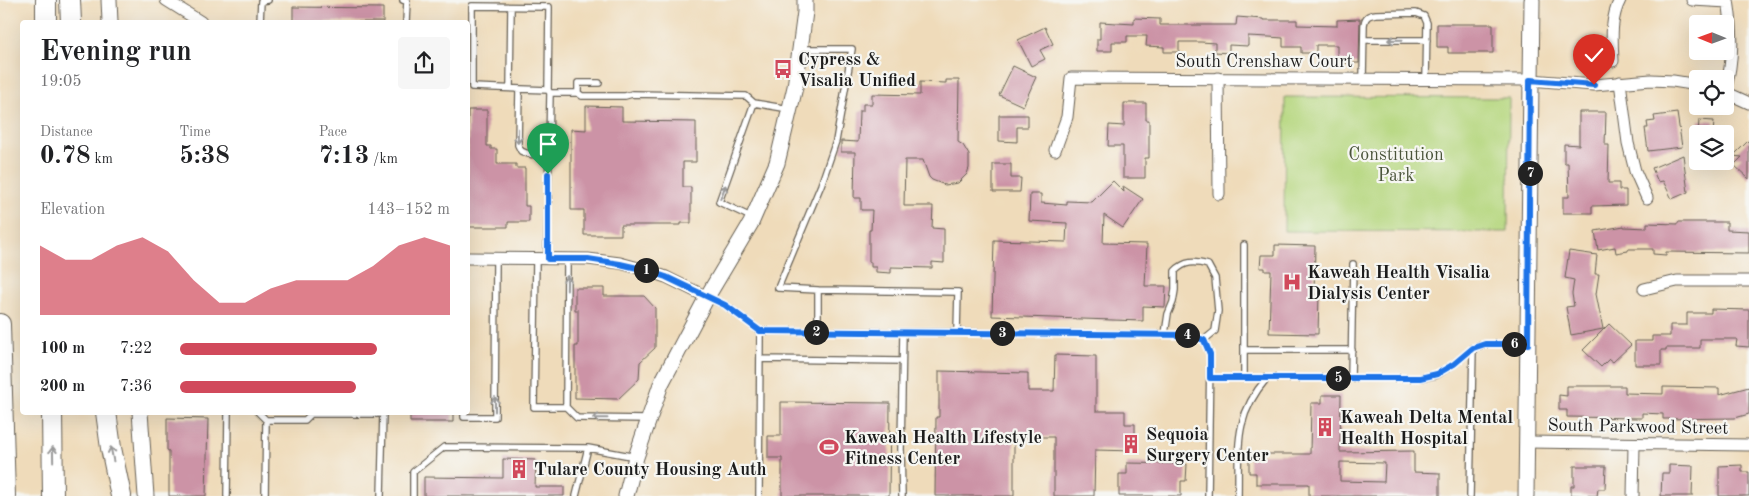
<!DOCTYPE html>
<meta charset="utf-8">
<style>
body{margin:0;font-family:"Old Standard TT",serif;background:#f6f6f6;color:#202124;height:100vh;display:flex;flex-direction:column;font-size:19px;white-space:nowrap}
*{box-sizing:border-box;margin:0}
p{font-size:16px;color:#757577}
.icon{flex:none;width:28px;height:28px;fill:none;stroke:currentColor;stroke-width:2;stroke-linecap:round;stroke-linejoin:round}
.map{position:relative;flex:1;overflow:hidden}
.sheet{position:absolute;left:20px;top:20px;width:450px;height:395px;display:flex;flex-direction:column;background:#fff;border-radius:5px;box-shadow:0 5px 20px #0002}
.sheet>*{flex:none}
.needle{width:32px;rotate:271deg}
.fabs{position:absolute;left:1689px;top:15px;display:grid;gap:10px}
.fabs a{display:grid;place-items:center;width:45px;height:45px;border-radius:5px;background:#fff;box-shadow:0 5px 20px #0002;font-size:25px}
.pin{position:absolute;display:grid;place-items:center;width:42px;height:42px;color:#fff;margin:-51px -21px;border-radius:50% 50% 50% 0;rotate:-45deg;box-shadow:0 0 5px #0007}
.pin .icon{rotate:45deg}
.km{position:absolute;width:25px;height:25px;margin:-12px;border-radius:50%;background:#222;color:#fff;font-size:14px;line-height:25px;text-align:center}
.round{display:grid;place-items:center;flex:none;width:52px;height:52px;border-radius:5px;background:#f6f6f6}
.headline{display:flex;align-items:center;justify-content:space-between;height:85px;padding:0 20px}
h1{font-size:28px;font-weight:600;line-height:38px}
.metrics{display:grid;grid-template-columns:repeat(3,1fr);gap:8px;height:85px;padding:5px 20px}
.metrics div{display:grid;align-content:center}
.metrics b{font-size:25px;font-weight:600}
.metrics small{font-size:14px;font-weight:400}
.metrics p{font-size:14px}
.chart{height:140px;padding:10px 20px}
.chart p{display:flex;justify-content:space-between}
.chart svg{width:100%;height:90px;margin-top:5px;fill:#d1495b;opacity:.7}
ul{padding:0 20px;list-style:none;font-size:16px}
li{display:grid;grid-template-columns:80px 60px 1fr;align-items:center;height:38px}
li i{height:12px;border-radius:6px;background:#d1495b}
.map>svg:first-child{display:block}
.green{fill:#b6d77f;stroke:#697a4e}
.building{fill:#cc93a6;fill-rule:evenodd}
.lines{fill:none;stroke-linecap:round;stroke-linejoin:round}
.lane-casing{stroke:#665f53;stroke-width:8}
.street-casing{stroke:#665f53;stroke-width:13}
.secondary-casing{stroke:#665f53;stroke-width:17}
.highway-casing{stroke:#665f53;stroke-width:22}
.lane{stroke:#fff;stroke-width:5.5}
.street{stroke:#fff;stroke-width:11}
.secondary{stroke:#fff;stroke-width:15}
.highway{stroke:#fff;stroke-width:20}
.oneway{stroke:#999}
.route-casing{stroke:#fff;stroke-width:10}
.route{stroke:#1a73e8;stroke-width:6}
.labels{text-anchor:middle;stroke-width:4.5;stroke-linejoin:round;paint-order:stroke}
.poi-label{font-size:18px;font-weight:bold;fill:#1c1c1c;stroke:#f6f6f2;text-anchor:start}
.street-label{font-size:18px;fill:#1c1c1c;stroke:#f6f6f2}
.park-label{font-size:18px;fill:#4a543a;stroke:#f6f6f2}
</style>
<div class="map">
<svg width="1749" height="496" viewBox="0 0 1749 496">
<rect width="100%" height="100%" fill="#f6f6f2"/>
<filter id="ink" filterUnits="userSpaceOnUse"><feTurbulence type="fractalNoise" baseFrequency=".02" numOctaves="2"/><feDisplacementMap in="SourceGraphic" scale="10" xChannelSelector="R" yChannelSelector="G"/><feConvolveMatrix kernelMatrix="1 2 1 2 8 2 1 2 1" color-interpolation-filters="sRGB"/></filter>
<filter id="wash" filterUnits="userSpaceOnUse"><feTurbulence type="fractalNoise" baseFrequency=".0096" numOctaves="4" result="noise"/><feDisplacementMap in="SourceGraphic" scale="20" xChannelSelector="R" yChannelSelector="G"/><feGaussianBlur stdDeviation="1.12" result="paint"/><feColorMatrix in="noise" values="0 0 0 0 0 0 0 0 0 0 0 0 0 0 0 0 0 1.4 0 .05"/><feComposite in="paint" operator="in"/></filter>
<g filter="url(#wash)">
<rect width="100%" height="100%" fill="#efdbba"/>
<!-- green -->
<path class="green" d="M1285 97 1509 98 1508 232 1284 231Z"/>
<g id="blocks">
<!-- building -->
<path class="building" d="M293 7 383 8V22H293Z
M1237 17 1263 19V20H1297V25L1337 26V20L1360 19 1359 63H1337V45H1316V53H1301V47H1283V38L1269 37 1248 36V46L1229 45V53L1215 52V43L1201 42H1179V52H1164V47L1146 46 1147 36H1127V42H1112V51H1097V39H1100V22L1134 24V18L1160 19V25H1236Z
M1437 24H1493V53H1448V47H1437Z
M1045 27 1053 44 1040 50 1045 59 1031 66 1018 40Z
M1013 66 1036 77 1023 106 999 95Z
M946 80H959L958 142 963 145 969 155V168L967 174 958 183 945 185 932 180 929 177 923 160H905L904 206H933L932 228 944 229V263L932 262V268L891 267V273L876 272V267H871V262H869V230H871L872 210H861V198H854L855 152H841V141L858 142 859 111H863V104H872V94L920 95V82L946 83Z
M1124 103H1146V120H1149V158H1145V178H1123V146H1108L1109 125 1124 126Z
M586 106 622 107V121L696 122V162H683V187H691V223H681V225H621V235H584V210H571V129L586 130Z
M468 110H487V146H491V149H497V164H516V168H525V206H529V222H508V227H468Z
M1579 112H1606L1605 145H1609L1608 183H1619V190H1626V205L1592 206V213H1563V197H1569L1568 163H1564V144L1579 145Z
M1677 113 1682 147 1648 151 1645 128H1648L1647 122 1655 121 1654 116Z
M999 115H1028V127H1017V142L999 141Z
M1699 120 1714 121 1713 134H1698Z
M1749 140V179L1734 165 1742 157 1733 156Z
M1683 155 1688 192 1672 199 1663 181 1658 182 1652 168Z
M993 164H1011V178H1021L1020 192H993Z
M1113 181 1124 192 1123 186 1143 199 1123 228 1104 215 1103 243 1147 244 1145 286H1166L1165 307 1143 306V321L992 316 994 240 1066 242 1067 223 1029 221 1030 194H1041V203L1067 205V201L1092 202Z
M1678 222H1727V230L1749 231V253L1666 252V255L1653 254V249H1628V251L1616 253 1615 247 1598 250 1595 231 1624 226V227L1647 228V223L1678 224Z
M1275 245 1315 246 1314 294H1319L1318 334 1269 333 1271 271H1265V268H1260L1261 255H1275Z
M1569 251 1597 255 1595 274H1599L1596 294 1603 329 1571 335 1566 307 1574 306 1572 294 1574 280 1565 278Z
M575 288H604V296H644L655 308V348L640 362 639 379 618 399 575 398V346H578V310H575Z
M1711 309 1749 310V347L1736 346 1737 339H1700V348H1666V350H1661V365H1635V341H1652V336H1670V325H1687V313H1711Z
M1609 324 1631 345 1613 362 1609 359 1601 367 1583 350Z
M1055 355 1096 356V411H1125V424H1135V451L1095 450 1094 496H1054V437H1014V496H935L936 417H939V371L1028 373V391H1054Z
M1567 386H1625V393L1663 394V387L1719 388V395L1749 387V414L1735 418 1663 419V414L1642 413V418L1567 417V410H1559V395L1567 396Z
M1322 395H1341L1340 452 1414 451V472L1440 473V496H1309V484H1256V473H1249V454H1310L1311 403H1322ZM1340 462 1385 463 1384 482 1340 481Z
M781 402 890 403 889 496H782V458H768V436H781Z
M410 412H453V422H410Z
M167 418 208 419 206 496H169V451L167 450Z
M503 459 536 460 535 487H564V496H424V477L503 478Z
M1127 463 1187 464 1186 481H1181V496H1119V474H1127Z
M1669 465 1693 466 1692 496H1661L1662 473H1669Z
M1742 465V472H1749V496H1719V466Z
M1574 466H1606L1605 489H1598L1597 496 1571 495V486H1574Z"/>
</g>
</g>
<g filter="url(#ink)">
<use href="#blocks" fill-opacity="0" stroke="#665f53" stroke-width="1"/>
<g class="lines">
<!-- lane casing -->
<g class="lane-casing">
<path id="lane" d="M403 0 407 1 406 22
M260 22 261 1 268 0
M1364 40H1427
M800 49H852L836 141 821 185 778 288 818 290V332
M1363 79 1364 25C1365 17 1368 15 1376 14L1416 13 1424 16 1427 23 1426 80
M510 88 511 7
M519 89 518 145 521 151C532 156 538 156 549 149
M548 90 549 7 472 6V87L548 90 550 93H578L582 96H625L632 94 746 96 754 103 789 109
M578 93V83H599
M753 218 719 202 754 103
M536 259 534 407H566
M547 259 550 93
M567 259 566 407 577 418 647 419
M818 290 958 292 957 332
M709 298 725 305 760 331 903 332 901 449 902 496
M903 332 1190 335 1204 340 1210 354 1208 496
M1165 334 1168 314 1173 302 1175 290V271C1185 261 1194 261 1208 265L1215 278 1218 311 1215 331 1204 340
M1244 350H1352
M760 359 902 361
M1210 378H1420L1437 375 1454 364 1473 348 1485 344H1526
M1244 378V245
M1351 378 1353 264
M258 412 266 420H305L311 414H383
M464 412V417H495L496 258
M227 496 228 412
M265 496 266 420
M381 496 383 412
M413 496V472L444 447 588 448
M576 496 588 448 636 457
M759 496 760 331
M1238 496C1239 448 1233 417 1267 378
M1470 496 1473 348"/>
</g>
<!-- street casing -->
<g class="street-casing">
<path id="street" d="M166 0 201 22
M1692 0 1728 2
M1613 61C1612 40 1610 19 1620 0
M1218 78 1219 194
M1620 82 1628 143 1635 171 1647 198
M1725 91C1734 59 1733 32 1728 0
M1725 92 1749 103
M1055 150 1067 117 1071 78 1530 80 1594 85 1651 80 1673 81 1698 85
M468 258 588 259 620 263 642 269 666 277 707 297
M1644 289 1677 281H1749
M1527 442 1749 445
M1633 496 1634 445"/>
</g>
<!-- secondary casing -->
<g class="secondary-casing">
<path id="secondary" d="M109 0 110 22
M140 412 146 496
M626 496 636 457 661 384 707 297 751 223 777 163 795 87 805 12V0
M1526 496 1532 0"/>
</g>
<!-- highway casing -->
<g class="highway-casing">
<path id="highway" d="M70 0 71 22
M46 22V0
M0 324 5 496
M52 412 53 496
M106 412 111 448 121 496"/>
</g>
<!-- lane -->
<use href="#lane" class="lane"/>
<!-- street -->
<use href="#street" class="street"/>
<!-- secondary -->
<use href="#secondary" class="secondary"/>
<!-- highway -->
<use href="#highway" class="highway"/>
</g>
<!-- one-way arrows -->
<defs><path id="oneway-shaft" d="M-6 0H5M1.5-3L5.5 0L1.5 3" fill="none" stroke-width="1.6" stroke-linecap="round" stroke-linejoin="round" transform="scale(1.25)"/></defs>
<g class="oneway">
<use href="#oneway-shaft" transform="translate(1395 40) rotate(179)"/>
<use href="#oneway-shaft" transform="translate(518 136) rotate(91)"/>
<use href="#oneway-shaft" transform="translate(723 192) rotate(-69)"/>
<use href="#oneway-shaft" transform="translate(567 283) rotate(-89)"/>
<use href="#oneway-shaft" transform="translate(495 404) rotate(-90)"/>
<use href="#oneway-shaft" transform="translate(600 418) rotate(-179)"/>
<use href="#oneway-shaft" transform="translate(53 454) rotate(-91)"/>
<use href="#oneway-shaft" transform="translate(112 454) rotate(-101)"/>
</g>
</g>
<g class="lines" filter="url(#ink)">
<!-- route casing -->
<g class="route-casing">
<path id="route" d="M548 174V259H588L620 264 642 269 666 277 725 305 760 331 1190 335 1204 340 1210 354V378H1420L1437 374 1454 364 1473 348 1485 344H1528L1530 80 1594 85"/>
</g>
<!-- route -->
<use href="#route" class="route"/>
</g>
<!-- icons -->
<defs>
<g id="bus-bare" transform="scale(1.5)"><path d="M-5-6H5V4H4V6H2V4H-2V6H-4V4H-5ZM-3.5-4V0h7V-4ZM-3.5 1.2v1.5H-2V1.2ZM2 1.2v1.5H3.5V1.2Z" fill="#d1495b" stroke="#f6f6f2" stroke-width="2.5" paint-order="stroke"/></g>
<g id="hospital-bare" transform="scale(1.5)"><path d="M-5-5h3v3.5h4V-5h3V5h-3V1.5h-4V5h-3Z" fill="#d1495b" stroke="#f6f6f2" stroke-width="2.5" paint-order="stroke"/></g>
<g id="building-bare" transform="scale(1.5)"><path d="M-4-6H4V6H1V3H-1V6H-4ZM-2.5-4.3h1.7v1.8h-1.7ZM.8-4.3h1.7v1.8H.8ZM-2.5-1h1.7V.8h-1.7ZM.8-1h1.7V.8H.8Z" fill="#d1495b" stroke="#f6f6f2" stroke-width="2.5" paint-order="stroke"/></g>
<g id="stadium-bare" transform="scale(1.5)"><path d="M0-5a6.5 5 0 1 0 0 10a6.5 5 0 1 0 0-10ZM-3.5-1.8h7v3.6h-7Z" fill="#d1495b" stroke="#f6f6f2" stroke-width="2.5" paint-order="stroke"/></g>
</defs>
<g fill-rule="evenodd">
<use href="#bus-bare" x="783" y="69"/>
<use href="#hospital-bare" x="1292" y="282"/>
<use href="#building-bare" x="1325" y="427"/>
<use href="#building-bare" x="1131" y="444"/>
<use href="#stadium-bare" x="829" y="447"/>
<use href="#building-bare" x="519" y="469"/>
</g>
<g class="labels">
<!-- poi labels -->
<g class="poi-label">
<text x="798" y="65">Cypress &amp;<tspan x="798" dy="21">Visalia Unified</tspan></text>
<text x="1307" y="278">Kaweah Health Visalia<tspan x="1307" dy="21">Dialysis Center</tspan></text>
<text x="1340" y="423">Kaweah Delta Mental<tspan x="1340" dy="21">Health Hospital</tspan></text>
<text x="1146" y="440">Sequoia<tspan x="1146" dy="21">Surgery Center</tspan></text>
<text x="844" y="443">Kaweah Health Lifestyle<tspan x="844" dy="21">Fitness Center</tspan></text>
<text x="534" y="475">Tulare County Housing Auth</text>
</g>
<!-- street labels -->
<g class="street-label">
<text x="1264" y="67">South Crenshaw Court</text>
<text transform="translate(1638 426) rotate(1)" y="6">South Parkwood Street</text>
</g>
<!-- park labels -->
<g class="park-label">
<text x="1396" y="160">Constitution<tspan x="1396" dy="21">Park</tspan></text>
</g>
</g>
</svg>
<div class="fabs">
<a><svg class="needle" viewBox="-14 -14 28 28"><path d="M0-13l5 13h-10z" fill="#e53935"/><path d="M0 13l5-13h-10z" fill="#757577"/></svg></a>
<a><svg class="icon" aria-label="locate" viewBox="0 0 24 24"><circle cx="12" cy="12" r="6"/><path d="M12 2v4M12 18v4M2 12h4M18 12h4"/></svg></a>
<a><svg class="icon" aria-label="layers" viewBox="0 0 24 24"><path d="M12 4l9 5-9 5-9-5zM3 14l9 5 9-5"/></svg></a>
</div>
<div class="pin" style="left:548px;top:174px;background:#1e9e55"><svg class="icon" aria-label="arrive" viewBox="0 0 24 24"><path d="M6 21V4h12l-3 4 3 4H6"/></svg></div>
<div class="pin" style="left:1594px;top:85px;background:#d93025"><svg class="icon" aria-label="check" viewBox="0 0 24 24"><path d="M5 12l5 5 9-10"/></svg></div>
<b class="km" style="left:646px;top:270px">1</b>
<b class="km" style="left:816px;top:332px">2</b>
<b class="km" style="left:1002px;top:333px">3</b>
<b class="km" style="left:1187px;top:335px">4</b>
<b class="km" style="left:1338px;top:378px">5</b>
<b class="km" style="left:1514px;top:344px">6</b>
<b class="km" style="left:1530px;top:173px">7</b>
<section class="sheet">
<div class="headline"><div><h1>Evening run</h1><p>19:05</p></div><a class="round"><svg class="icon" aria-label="share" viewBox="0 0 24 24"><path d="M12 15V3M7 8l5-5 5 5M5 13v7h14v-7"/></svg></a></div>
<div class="metrics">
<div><p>Distance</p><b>0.78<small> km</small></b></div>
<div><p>Time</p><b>5:38</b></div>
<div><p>Pace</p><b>7:13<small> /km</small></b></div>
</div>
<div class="chart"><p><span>Elevation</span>143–152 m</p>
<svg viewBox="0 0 160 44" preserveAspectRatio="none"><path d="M0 44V10L10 17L20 17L30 10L40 6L50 13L60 27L70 38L80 38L90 31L100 27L110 27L120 27L130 20L140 10L150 6L160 10V44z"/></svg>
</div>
<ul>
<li><b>100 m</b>7:22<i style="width:73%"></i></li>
<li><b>200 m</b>7:36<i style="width:65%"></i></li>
</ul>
</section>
</div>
